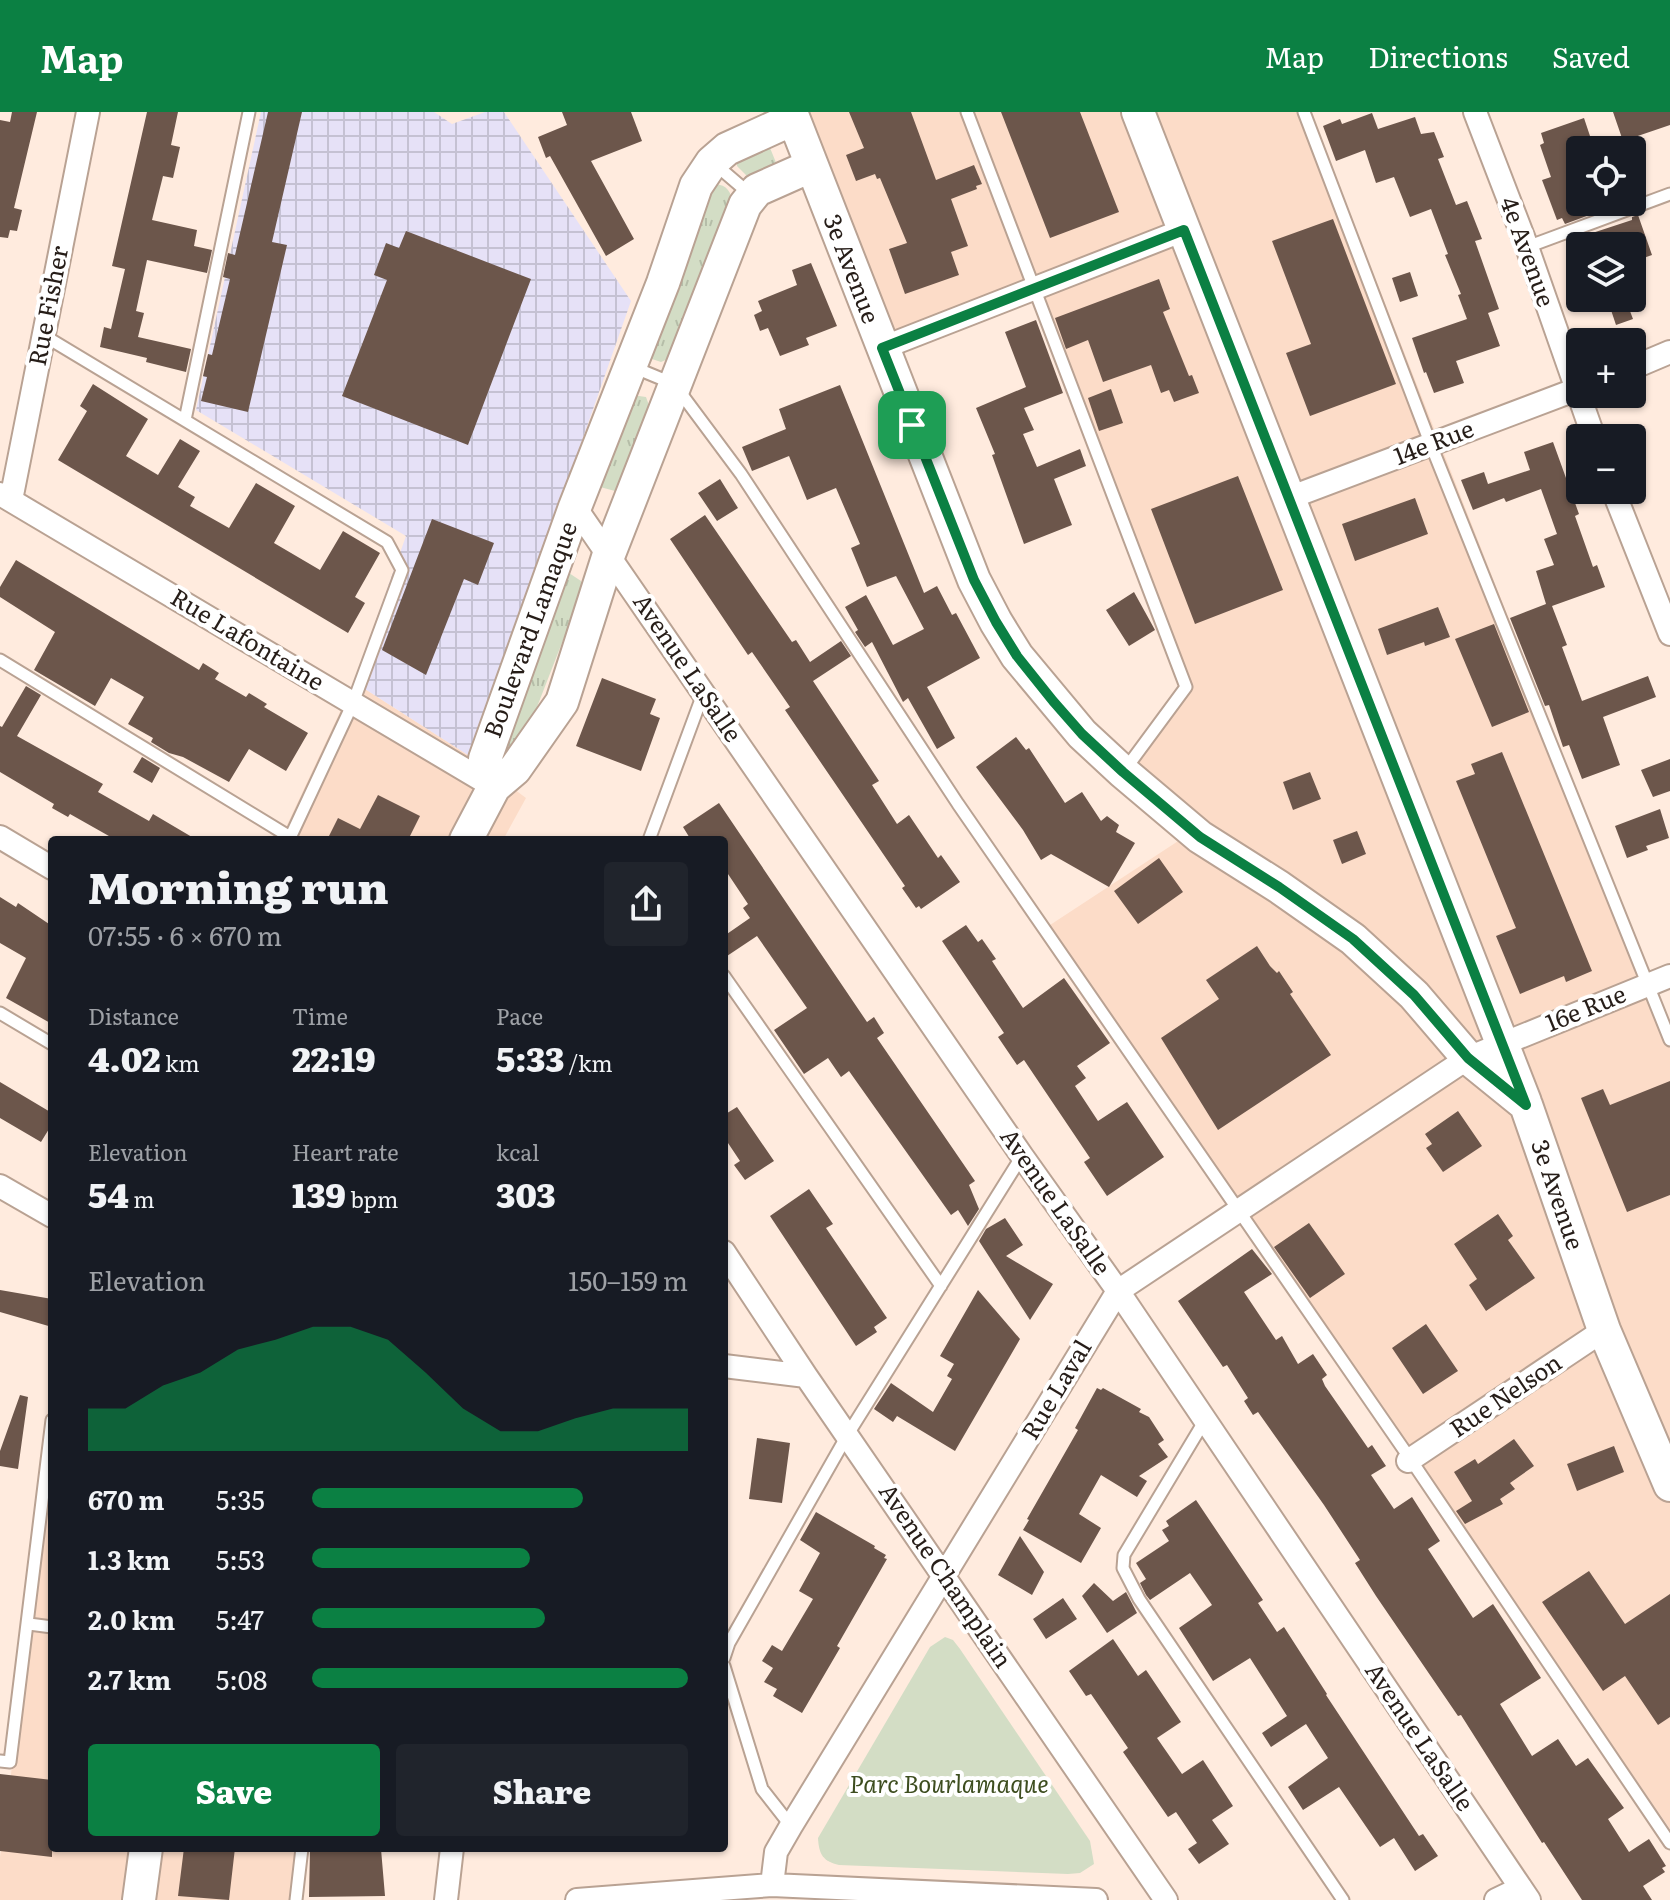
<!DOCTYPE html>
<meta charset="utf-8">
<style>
body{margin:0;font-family:Literata,serif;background:#20242c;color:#f1f3f6;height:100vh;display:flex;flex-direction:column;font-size:30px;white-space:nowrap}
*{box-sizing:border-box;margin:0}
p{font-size:26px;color:#9ea1a6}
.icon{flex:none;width:44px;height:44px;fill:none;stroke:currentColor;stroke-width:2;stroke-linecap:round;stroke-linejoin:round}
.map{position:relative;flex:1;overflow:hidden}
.details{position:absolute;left:48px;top:724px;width:680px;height:1016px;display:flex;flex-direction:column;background:#171b24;border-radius:8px;box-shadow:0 2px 6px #0004}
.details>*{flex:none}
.tools{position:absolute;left:1566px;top:24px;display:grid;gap:16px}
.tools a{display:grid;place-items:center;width:80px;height:80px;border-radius:8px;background:#171b24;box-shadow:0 2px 6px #0004;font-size:40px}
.pin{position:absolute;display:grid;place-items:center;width:68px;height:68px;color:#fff;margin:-34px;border-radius:16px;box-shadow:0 4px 12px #0006}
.round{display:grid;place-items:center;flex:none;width:84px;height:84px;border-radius:8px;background:#20242c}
.overview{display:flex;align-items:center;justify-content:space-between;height:136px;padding:0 40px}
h1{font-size:44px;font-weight:800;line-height:60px}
.stats{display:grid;grid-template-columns:repeat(3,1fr);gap:12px;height:136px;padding:8px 40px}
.stats div{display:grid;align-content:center}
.stats b{font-size:34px;font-weight:800}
.stats small{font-size:22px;font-weight:400}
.stats p{font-size:22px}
.chart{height:224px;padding:16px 40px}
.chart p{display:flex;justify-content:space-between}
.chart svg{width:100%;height:144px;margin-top:8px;fill:#0b8043;opacity:.7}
.cta{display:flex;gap:16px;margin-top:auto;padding:16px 40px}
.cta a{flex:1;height:92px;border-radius:8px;background:#0b8043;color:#fff;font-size:32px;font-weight:800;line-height:92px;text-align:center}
.cta a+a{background:#20242c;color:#f1f3f6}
ul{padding:0 40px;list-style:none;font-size:26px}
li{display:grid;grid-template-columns:128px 96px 1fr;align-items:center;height:60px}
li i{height:20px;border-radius:10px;background:#0b8043}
header{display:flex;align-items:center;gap:48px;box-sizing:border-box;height:112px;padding:0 40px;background:#0b8043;color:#fff}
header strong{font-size:38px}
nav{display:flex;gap:44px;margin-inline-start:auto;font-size:28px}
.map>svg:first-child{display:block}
.built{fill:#fcdcc8}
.industrial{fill:url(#industrial-grid)}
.grass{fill:url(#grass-tufts)}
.park{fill:#d3ddc5}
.building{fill:#6c564b}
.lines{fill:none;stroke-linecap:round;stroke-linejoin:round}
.lane-casing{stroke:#b9a293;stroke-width:15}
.street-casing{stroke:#b9a293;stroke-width:26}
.secondary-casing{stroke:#b9a293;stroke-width:36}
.lane{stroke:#fff;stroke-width:11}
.street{stroke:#fff;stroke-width:22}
.secondary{stroke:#fff;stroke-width:32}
.route-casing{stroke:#fff;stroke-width:16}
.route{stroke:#0b8043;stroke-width:10}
.labels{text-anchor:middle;stroke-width:8;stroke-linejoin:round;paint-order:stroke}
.street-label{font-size:24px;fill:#261d18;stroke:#fff}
.park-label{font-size:24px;font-style:italic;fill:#3d4d1f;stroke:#fff}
</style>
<header>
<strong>Map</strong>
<nav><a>Map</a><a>Directions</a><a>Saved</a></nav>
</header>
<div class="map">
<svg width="1670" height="1788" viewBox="0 0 1670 1788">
<defs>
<pattern id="industrial-grid" width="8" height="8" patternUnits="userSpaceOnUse" patternTransform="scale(2)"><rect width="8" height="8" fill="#e6e1f7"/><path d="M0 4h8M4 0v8" fill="none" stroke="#c5c1d3"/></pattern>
<pattern id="grass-tufts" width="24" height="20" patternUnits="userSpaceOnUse" patternTransform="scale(2)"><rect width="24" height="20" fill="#d3ddc5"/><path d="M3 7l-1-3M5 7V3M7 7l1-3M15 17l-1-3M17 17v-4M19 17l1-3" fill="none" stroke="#b5bda8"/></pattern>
</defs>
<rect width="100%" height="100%" fill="#ffebde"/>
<!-- built -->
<path class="built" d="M799 0H1310L1670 918V1717L1047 815 1195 718 1125 659 1190 579 1036 179 885 237Z
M354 570 471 645 526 686 503 728H280Z
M52 1353V1736H306L297 1788H0V1745Z"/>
<!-- industrial -->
<path class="industrial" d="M261 0H434L452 12 485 0H504L631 189 471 645 354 570 406 424 196 298Z"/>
<!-- grass -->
<path class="grass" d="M768 31 777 53 748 65 737 54V48Z
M715 72C727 73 732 80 732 92L668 247 661 250 652 247 647 241 707 75Z
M632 283 646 285 651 299 622 372 615 379 600 375Z
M569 461 581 469V482L521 636 509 643 503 640 564 462Z"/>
<!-- park -->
<path class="park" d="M945 1525 953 1528 960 1537 1090 1729 1094 1752 1080 1761 1068 1762 839 1753C823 1749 819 1743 818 1726L930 1535Z"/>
<!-- building -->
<path class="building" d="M12 0H37L14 96 22 98 17 119 10 118 8 126 0 125V8L10 10Z
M147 0H178L171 33 180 35 173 66 163 64 152 108 197 118 194 134 212 138 207 161 147 148 136 199 144 201 138 225 191 237 186 260 146 250 147 246 100 235 104 215 111 217 125 157 112 154Z
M268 0H302L272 130 287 133 248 300 201 289 207 265 203 264 208 242 212 243 230 167 223 165 228 141 235 143Z
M562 0H631L642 29 591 49 634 127 606 144 550 44 546 46 538 25 567 13Z
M849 0H911L936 68 974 53 982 72 976 74 977 77 951 87 968 134 951 140 959 163 905 182 889 137 907 131 880 66 877 67 875 62 856 69 846 43 864 36Z
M1001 0H1080L1119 100 1050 126Z
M1613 0H1670V13L1623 29Z
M1372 1 1378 17 1415 5 1421 22 1434 20 1444 45 1438 47 1456 93 1467 89 1482 127 1475 129 1499 197 1488 201 1500 234 1456 249 1464 271 1434 281 1426 260 1424 261 1412 226 1467 207 1458 183 1461 182 1445 143 1448 142 1431 97 1410 105 1394 65 1376 71 1365 38 1336 49 1323 14 1340 7 1342 12Z
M1584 6 1591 27 1569 35 1580 70V90H1587L1592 102 1565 112 1562 106 1557 108 1542 68 1551 65 1540 33 1544 31 1541 21Z
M1638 103 1652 143 1632 150V134H1568L1571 128 1632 108V105Z
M1333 107 1396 272 1310 304 1286 241 1311 232 1272 129Z
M406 119 531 167 468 333 342 284 387 168 374 163 386 131 399 136Z
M811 151 837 214 806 226 809 233 780 244 768 216 760 219 754 203 762 199 758 189 797 173 792 158Z
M1410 160 1418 184 1400 190 1392 166Z
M1159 167 1170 197 1163 200 1189 264 1192 263 1199 281 1174 290 1169 278 1161 281 1151 253 1103 270 1088 228 1066 237 1055 206Z
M1607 186H1625L1633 207 1616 213Z
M1036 208 1063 281 1024 296 1034 318 1023 322 1037 355 1080 337 1086 354 1054 367 1072 413 1024 432 992 343 995 342 976 296 1026 275 1005 220Z
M93 272 148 307 126 344 158 363 180 327 200 339 178 375 195 385 190 394 229 416 256 371 295 394 274 431 320 458 343 419 380 441 355 485 365 491 348 521 58 348 87 299 80 294Z
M840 273 924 481 937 474 952 503 956 501 980 546 927 575 955 626 937 637 908 586 903 590 872 530 865 535 855 520 858 518 845 495 866 483 893 533 924 517 896 464 867 475 851 436 860 432 836 376 807 388 789 344 752 359 742 335 786 317 779 297Z
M1111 277 1123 311 1099 319 1088 286Z
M1553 330 1579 402 1575 404 1593 455 1597 453 1605 475 1552 494 1567 533 1562 535 1582 589 1648 564 1656 585 1603 605 1620 653 1582 667 1569 633 1563 635 1549 593 1545 594 1510 506 1546 492 1536 459 1554 453 1544 427 1557 422 1541 377 1506 390 1504 386 1473 398 1461 368 1484 360 1488 372 1530 358 1524 340Z
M1238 364 1283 478 1195 512 1151 397Z
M720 367 738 396 717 409 698 381Z
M1415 386 1428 422 1355 449 1342 412Z
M705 403 792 530 796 528 810 550 841 529 851 544 813 569 879 669 872 673 897 712 909 703 938 746 941 743 960 770 921 797 919 794 916 796 902 776 905 774 785 598 790 595 752 540 748 543 670 427Z
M432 407 494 431 478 473 464 467 426 563 382 538Z
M16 448 199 558 203 551 219 561 215 567 246 585 249 581 267 592 264 595 308 621 286 659 249 637 229 670 183 645 169 641 151 630 153 626 128 612 144 585 111 566 95 594 34 558 55 520 0 485V475Z
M1134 480 1155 518 1129 534 1106 498Z
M1438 495 1450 525 1425 534 1424 530 1387 543 1378 517Z
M1494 512 1529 600 1492 615 1455 527Z
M602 566 656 587 650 602 660 606 641 659 576 634Z
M26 574 41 583 17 624 103 672 98 680 149 709 153 702 197 728H116L70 702 68 705 52 696 54 692 0 660V614L2 615Z
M1016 625 1026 638 1029 636 1065 691 1082 680 1101 709 1107 704 1119 713 1116 720 1135 731 1109 775 1051 742 1041 748 1023 718 976 655Z
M1502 640 1592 859 1566 870 1564 864 1520 882 1496 824 1516 816 1456 669 1475 662 1471 652Z
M142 645 160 656 152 671 133 660Z
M1670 647V679L1653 685 1641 658Z
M1310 660 1321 687 1293 698 1283 670Z
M378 683 420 704 408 728H327L338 706 360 717Z
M719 691 867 910 874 905 884 921 877 926 975 1069 969 1073 979 1097 968 1114 958 1098 951 1103 849 959 841 965 828 946 804 962 774 918 807 896 757 824 724 846V824L750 806 743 796 748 792 724 756V728H691L683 715Z
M1660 697 1669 726 1646 734 1648 738 1627 746 1615 714Z
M1357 719 1366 742 1342 752 1333 728Z
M1159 746 1183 780 1138 812 1114 779Z
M0 785 16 795 18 791 52 814V912L6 886 26 846 0 831Z
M966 813 978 830 982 827 996 847 992 849 1023 896 1064 866 1110 931 1077 954 1086 966 1075 974 1098 1009 1127 990 1164 1045 1107 1084 1084 1050 1090 1046 1024 948 1017 953 998 925 1004 921 942 829Z
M1257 834 1270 854 1277 861 1279 859 1293 880 1290 882 1331 943 1218 1018 1161 926 1219 887 1206 868Z
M1670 969V1083L1627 1100 1581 986 1603 977 1610 993Z
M0 970 52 1001V1012L41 1030 0 1006Z
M737 995 774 1049 745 1068 734 1053 740 1049 724 1025V1003Z
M1458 999 1482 1034 1443 1060 1426 1036 1432 1032 1425 1022Z
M809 1077 833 1112 826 1116 887 1206 874 1215 877 1220 856 1234 770 1104Z
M1498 1102 1513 1124 1508 1128 1535 1166 1486 1199 1469 1173 1477 1167 1454 1132Z
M1005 1106 1023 1133 1006 1144 1053 1172 1030 1208 979 1129 986 1117Z
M1309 1111 1345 1162 1310 1186 1274 1135Z
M1252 1137 1272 1162 1244 1180 1276 1228 1282 1224 1298 1252 1313 1242 1327 1263 1322 1267 1325 1274 1368 1336 1372 1333 1386 1354 1371 1363 1394 1397 1412 1385 1440 1429 1428 1437 1473 1506 1493 1492 1514 1524 1541 1566 1500 1592 1532 1644 1558 1627 1576 1654 1588 1646 1624 1696 1608 1707 1629 1740 1649 1727 1666 1754 1662 1756 1665 1760 1643 1774 1652 1788H1582L1544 1730 1542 1731 1461 1603 1458 1604 1376 1484 1355 1451 1360 1448 1324 1393 1258 1300 1253 1303 1244 1289 1248 1286 1227 1253 1223 1255 1178 1189Z
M0 1178 52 1187V1215L0 1200Z
M978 1178 1020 1227 955 1339 897 1304 893 1310 874 1297 891 1271 933 1300 952 1267 947 1264 954 1252 940 1244Z
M1426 1212 1458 1259 1423 1282 1392 1236Z
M1097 1276 1101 1278 1103 1276 1141 1297 1139 1300 1149 1305 1164 1328 1158 1332 1168 1345 1139 1364 1147 1369 1137 1385 1101 1363 1079 1402 1101 1416 1081 1451 1023 1418 1029 1408 1027 1407 1078 1318 1075 1316Z
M20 1283 28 1285 18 1357 0 1354V1339Z
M757 1326 790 1331 782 1391 749 1387Z
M1514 1327 1534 1354 1510 1371 1515 1377 1500 1387 1503 1392 1465 1412 1456 1399 1472 1389 1454 1360 1475 1347 1478 1352Z
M1614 1334 1624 1360 1577 1379 1567 1352Z
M1196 1388 1263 1488 1258 1491 1277 1520 1284 1515 1327 1582 1326 1583 1419 1724 1423 1722 1438 1744 1415 1759 1394 1726 1380 1735 1339 1675 1303 1698 1288 1675 1328 1646 1306 1612 1271 1635 1262 1621 1287 1604 1250 1546 1213 1569 1179 1516 1212 1493 1190 1461 1150 1488 1146 1483 1140 1471 1146 1467 1136 1451 1169 1429 1162 1418 1169 1414 1166 1409Z
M816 1400 875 1434 874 1436 886 1443 884 1446 887 1447 837 1534 840 1536 802 1601 773 1584 777 1577 764 1570 773 1556 762 1549 772 1533 782 1539 813 1487 799 1479 820 1441 800 1428Z
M1020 1424 1044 1460 1032 1483 998 1463Z
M1589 1459 1625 1512 1670 1482V1605L1658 1613 1625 1564 1603 1579 1542 1490Z
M1094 1471 1113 1489 1126 1480 1137 1501 1107 1521 1082 1484Z
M1063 1486 1077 1507 1046 1527 1033 1507Z
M1113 1527 1138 1564 1146 1558 1181 1610 1157 1626 1182 1662 1203 1648 1233 1694 1212 1708 1229 1732 1199 1752 1188 1737 1197 1731 1176 1700 1168 1705 1123 1640 1128 1636 1091 1582 1086 1584 1069 1559Z
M0 1662 52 1668V1745L0 1739Z
M184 1736H235L229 1788 178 1784Z
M381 1737 385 1784 309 1785 310 1738Z"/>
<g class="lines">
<!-- lane casing -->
<g class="lane-casing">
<path id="lane" d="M967 0 1186 575 1124 659
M1304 0 1431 333 1670 928
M716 53 751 83
M1527 135 1670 82
M43 223 387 430 402 458 353 591 289 728
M633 255 674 272 741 362 958 692 1411 1348 1670 1731
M185 308 249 0
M0 548 290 725
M649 728 703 582
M724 864 941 1174
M0 901 52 932
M1205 1308 1124 1443 1123 1456 1139 1487 1343 1788
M29 1512 52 1515
M724 1546 729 1531 848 1322 1022 1044
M724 1554 762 1677 791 1714
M0 1649 10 1650 52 1308
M296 1788 302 1736"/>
</g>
<!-- street casing -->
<g class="street-casing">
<path id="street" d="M1475 0 1527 135 1594 326
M882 236 1184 118
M1632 256 1670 240
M1613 378 1670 522
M0 382 494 675
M1289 386 1580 276
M11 388 88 0
M575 395 1022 1044 1118 1179 1529 1788
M0 725 52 756
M0 1074 52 1104
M724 1140 806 1264 1166 1788
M724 1254 806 1264
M1408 1349 1604 1218
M772 1773 776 1740 791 1714 1118 1179 1468 946 1670 864
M446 1788 452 1736
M577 1788 772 1773 1096 1788
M1496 1788 1521 1776"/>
</g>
<!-- secondary casing -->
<g class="secondary-casing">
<path id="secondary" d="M791 0 974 468 996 510 1017 544 1082 622 1123 660 1200 725 1279 775 1353 827 1414 883 1468 946 1526 993 1604 1218 1670 1373
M1138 0 1525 990
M494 675 485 647 575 395 663 171 696 74 712 50 727 37 793 7
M466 728 494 675 515 657 562 590 609 442 745 93 757 78 811 54
M139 1788 146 1736"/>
</g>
<!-- lane -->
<use href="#lane" class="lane"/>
<!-- street -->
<use href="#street" class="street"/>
<!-- secondary -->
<use href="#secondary" class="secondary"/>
</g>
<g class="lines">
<!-- route casing -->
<g class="route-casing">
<path id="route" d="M1184 118 1526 993 1468 946 1414 883 1353 827 1279 775 1200 725 1123 660 1082 622 1053 589 1017 544 996 510 974 468 882 236Z"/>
</g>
<!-- route -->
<use href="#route" class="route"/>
</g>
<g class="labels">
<!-- street labels -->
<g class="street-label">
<text transform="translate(1527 140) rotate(70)" y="8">4e Avenue</text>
<text transform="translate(851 157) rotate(69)" y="8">3e Avenue</text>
<text transform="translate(49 194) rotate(-79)" y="8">Rue Fisher</text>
<text transform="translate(1434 331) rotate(-21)" y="8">14e Rue</text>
<text transform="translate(531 518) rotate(-70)" y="8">Boulevard Lamaque</text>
<text transform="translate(247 528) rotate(31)" y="8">Rue Lafontaine</text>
<text transform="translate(687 556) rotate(56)" y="8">Avenue LaSalle</text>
<text transform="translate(1586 897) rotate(-22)" y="8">16e Rue</text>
<text transform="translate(1557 1083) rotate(71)" y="8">3e Avenue</text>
<text transform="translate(1055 1090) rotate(55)" y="8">Avenue LaSalle</text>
<text transform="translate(1057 1278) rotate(-59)" y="8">Rue Laval</text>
<text transform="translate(1506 1284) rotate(-34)" y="8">Rue Nelson</text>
<text transform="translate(945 1464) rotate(56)" y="8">Avenue Champlain</text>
<text transform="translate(1419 1625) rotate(56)" y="8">Avenue LaSalle</text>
</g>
<!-- park labels -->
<g class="park-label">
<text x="949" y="1681">Parc Bourlamaque</text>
</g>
</g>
</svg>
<div class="tools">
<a><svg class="icon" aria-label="locate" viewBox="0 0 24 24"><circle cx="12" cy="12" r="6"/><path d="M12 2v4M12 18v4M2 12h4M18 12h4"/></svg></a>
<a><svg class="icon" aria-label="layers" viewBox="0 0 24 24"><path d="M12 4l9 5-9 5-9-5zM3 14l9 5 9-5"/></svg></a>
<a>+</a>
<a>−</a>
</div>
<div class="pin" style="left:912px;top:313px;background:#1e9e55"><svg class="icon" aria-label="arrive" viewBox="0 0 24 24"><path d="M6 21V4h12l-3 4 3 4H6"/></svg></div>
<section class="details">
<div class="overview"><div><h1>Morning run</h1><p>07:55 · 6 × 670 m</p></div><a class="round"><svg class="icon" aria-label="share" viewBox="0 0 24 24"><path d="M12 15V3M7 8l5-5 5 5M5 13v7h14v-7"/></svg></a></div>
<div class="stats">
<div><p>Distance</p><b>4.02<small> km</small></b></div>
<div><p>Time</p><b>22:19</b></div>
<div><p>Pace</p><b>5:33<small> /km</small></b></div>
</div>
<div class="stats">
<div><p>Elevation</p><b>54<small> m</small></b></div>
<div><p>Heart rate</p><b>139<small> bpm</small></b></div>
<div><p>kcal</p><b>303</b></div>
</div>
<div class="chart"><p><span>Elevation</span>150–159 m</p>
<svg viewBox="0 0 160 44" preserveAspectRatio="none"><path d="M0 44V31L10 31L20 24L30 20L40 13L50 10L60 6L70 6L80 10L90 20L100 31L110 38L120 38L130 34L140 31L150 31L160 31V44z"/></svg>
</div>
<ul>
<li><b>670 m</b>5:35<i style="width:72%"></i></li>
<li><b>1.3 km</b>5:53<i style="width:58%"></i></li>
<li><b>2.0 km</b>5:47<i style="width:62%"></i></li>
<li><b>2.7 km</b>5:08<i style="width:100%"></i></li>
</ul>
<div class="cta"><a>Save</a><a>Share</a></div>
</section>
</div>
